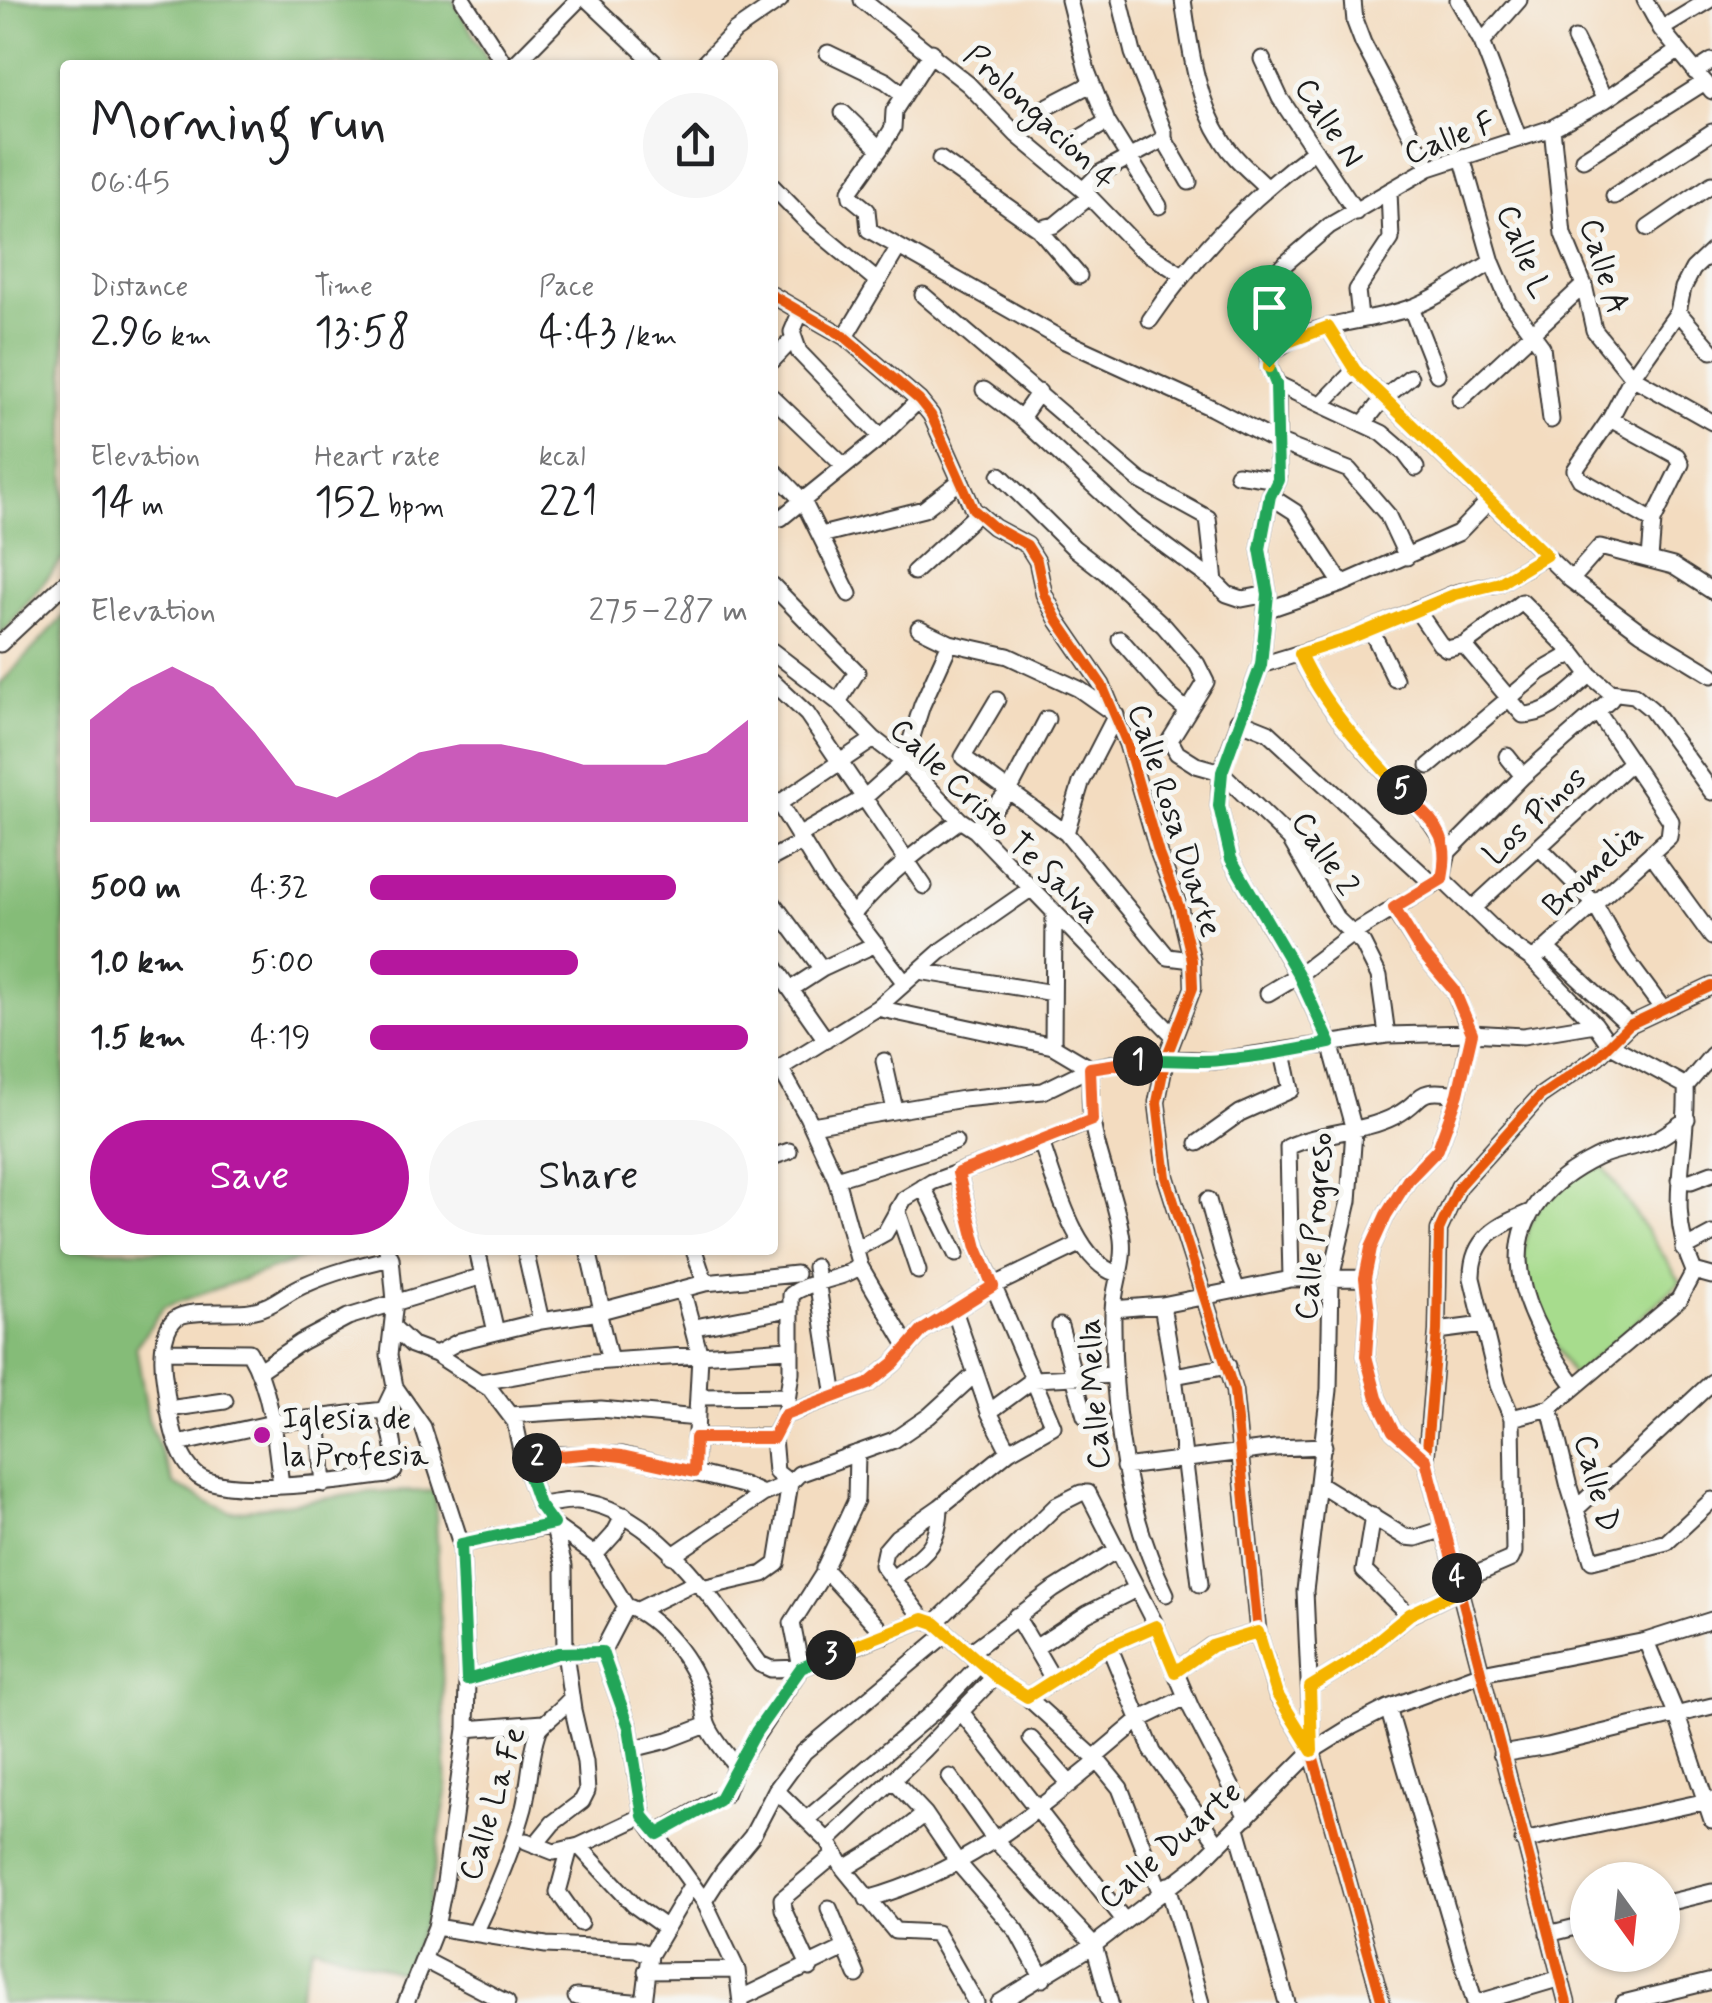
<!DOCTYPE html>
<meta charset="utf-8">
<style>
body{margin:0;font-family:Mynerve,sans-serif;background:#f6f6f6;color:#202124;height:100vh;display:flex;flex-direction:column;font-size:38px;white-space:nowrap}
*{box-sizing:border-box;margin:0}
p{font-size:32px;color:#757577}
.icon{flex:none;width:55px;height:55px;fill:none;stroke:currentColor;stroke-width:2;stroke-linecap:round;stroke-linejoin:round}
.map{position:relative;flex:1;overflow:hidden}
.side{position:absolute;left:60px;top:60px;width:718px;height:1195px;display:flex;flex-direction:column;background:#fff;border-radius:10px;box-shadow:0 2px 8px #0004}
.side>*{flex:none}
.needle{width:65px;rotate:165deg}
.buttons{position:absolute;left:1570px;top:1862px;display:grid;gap:20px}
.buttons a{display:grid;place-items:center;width:110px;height:110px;border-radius:50%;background:#fff;box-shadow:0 2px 8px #0004;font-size:50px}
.pin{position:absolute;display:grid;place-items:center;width:85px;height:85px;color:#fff;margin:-102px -42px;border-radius:50% 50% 50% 0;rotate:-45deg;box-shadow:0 0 10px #0007}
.pin .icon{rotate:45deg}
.km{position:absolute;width:50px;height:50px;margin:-25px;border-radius:50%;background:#222;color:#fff;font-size:28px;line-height:50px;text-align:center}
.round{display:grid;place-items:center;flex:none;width:105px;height:105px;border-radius:52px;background:#f6f6f6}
.headline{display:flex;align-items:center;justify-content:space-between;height:170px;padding:0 30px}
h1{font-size:55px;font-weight:600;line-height:75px}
.metrics{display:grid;grid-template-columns:repeat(3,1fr);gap:15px;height:170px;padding:10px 30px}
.metrics div{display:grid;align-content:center}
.metrics b{font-size:42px;font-weight:600}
.metrics small{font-size:28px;font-weight:400}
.metrics p{font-size:28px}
.chart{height:280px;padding:20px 30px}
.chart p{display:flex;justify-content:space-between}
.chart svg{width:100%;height:180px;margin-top:10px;fill:#b5179e;opacity:.7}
.primary-button{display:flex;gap:20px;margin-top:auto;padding:20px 30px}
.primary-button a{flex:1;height:115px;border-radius:60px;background:#b5179e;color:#fff;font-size:40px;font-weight:600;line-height:115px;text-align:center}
.primary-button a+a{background:#f6f6f6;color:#202124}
ul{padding:0 30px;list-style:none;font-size:32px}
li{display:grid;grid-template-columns:160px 120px 1fr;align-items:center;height:75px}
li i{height:25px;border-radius:12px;background:#b5179e}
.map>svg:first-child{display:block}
.green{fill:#a7dc8d;stroke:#627c54;stroke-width:2.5}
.forest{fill:#85bc78;stroke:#506c4a;stroke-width:2.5}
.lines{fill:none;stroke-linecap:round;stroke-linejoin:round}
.minor-casing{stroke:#3c3935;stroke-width:19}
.minor{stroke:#fff;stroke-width:15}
.cycleway-casing{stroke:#f6f6f2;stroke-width:16}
.cycleway{stroke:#e8590c;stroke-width:10}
.split-1-casing{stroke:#fff;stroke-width:20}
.split-2-casing{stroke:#fff;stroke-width:20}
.split-3-casing{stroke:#fff;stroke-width:20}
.split-4-casing{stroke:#fff;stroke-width:20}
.split-5-casing{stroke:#fff;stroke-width:20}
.split-6-casing{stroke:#fff;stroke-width:20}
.split-1{stroke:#22a559;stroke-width:12}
.split-2{stroke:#f0652b;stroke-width:12}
.split-3{stroke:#22a559;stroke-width:12}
.split-4{stroke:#f5b400;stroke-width:12}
.split-5{stroke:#f0652b;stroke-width:12}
.split-6{stroke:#f5b400;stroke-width:12}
.poi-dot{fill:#b5179e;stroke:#f6f6f2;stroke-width:4}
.labels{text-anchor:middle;stroke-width:10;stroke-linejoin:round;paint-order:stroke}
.street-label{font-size:32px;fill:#1c1c1c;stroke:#f6f6f2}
.poi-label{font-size:32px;fill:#1c1c1c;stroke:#f6f6f2;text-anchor:start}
</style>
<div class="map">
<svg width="1712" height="2003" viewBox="0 0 1712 2003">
<rect width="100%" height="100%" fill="#f6f6f2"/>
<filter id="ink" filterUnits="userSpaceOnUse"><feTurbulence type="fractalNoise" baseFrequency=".01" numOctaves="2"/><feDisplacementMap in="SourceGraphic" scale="20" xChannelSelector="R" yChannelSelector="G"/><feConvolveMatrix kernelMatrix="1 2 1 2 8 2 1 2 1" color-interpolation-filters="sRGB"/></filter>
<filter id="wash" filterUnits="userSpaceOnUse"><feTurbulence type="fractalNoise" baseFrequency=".0048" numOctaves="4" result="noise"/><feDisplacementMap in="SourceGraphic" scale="40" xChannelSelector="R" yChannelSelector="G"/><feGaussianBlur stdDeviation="2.25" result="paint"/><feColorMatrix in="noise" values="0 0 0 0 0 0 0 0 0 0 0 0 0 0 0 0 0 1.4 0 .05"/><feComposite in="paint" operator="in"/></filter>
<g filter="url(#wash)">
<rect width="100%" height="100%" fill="#f3dcc0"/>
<!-- green -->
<path class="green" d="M1600 1161 1681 1282 1573 1377C1540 1316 1496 1262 1547 1195 1558 1181 1585 1171 1600 1161Z"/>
<!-- forest -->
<path class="forest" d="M0 0H453L491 65H65V556L0 637Z
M65 615V1250H327L164 1307 136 1346 148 1419 174 1484 230 1512 370 1492 435 1491 447 1792 426 1918 404 1974 313 1945 297 2003H0V684Z"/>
</g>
<g filter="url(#ink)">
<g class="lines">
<!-- minor casing -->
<g class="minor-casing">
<path id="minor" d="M463 0 505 65
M588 0 657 65
M862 0 968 84 1017 135 1083 190 1138 247 1181 274
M1069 0 1087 71 1107 122 1159 206
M1120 0 1133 53 1164 132V139L1189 182
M1183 0C1190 48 1196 99 1223 141 1234 159 1251 172 1265 186
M1353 0 1355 22 1363 43 1429 168
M1458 0 1482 42 1519 139
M1645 0 1661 29 1712 91
M1661 29 1709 0
M1575 39 1605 100
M1482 42 1519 0
M932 52 894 111 893 128 880 149 850 191 851 197 867 210 869 230 1065 341 1212 408 1275 441 1349 470 1387 514 1407 557
M828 53 886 81 904 95
M1262 59 1280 98 1356 212
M514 65 578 0
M702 65 735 31 780 0
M1695 72 1712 61
M1039 111 1091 84
M843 113 880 149
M1552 128 1563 234 1584 285 1594 330 1632 377 1712 422
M1073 142 1107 122
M1462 157 1492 262 1509 302 1542 347 1551 420
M940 159 1039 229 1079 276
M1583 159 1705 82
M772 186 810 225 876 280
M1083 190 1100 173 1164 139
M1614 196 1712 132
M1648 228 1712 184
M1039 229 1055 225 1089 197
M1251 293 1329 226 1429 168 1552 128 1605 100 1678 51
M772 295 845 337 919 400 931 415 973 509 994 527 1027 545 1037 561 1044 594 1058 621 1102 685 1127 744 1159 854 1179 906 1192 960 1193 988 1166 1058 1157 1102 1166 1177 1234 1391 1258 1632 1277 1695 1312 1751 1382 2003
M923 295 1139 480 1208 518 1215 582
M1411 308 1437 374
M1678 312 1712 351
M800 313 792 332 799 352 881 437
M1360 318 1357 290 1391 239 1389 191
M1150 320C1195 254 1250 198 1315 150
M1328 327 1355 370 1571 580 1641 632 1712 675
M845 337 898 248
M772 361 793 339
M1277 384 1382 433 1404 452 1416 468
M984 390 1021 418
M1039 392 1021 418 1133 522 1215 582 1227 594 1242 599 1268 594
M772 397 844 466
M1460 400 1584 285
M1323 403 1355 370
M1610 419 1677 456 1681 464 1653 521 1650 559
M1364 423 1383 399 1410 377
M772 469 803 501 849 594
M1237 474 1278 480
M1000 475 1074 548 1105 572 1164 626 1197 664 1206 682 1170 740 1177 753 1196 765 1221 772 1290 839 1336 918 1363 944 1379 976 1387 1035
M1270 496 1295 512 1342 584
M781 518 881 437 919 400
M1653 521 1580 479 1575 470 1610 419 1632 377 1678 312 1683 288 1693 269 1712 251
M821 535 924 509 959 482
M914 572 977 514
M1571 580 1600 547 1673 566 1712 591
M772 585 857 672 838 702
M1416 609 1440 644 1447 649 1464 645 1522 602 1573 653 1590 675 1610 692 1634 695 1651 709 1712 792
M1266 610 1342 584 1458 533 1489 501
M919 628 950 643 1008 656 1079 689 1116 715 1081 783 1066 833
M1371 630 1395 679
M1120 639 1168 694 1187 711
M0 644 65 583
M1464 645 1523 715C1550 715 1569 692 1590 675
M772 651 838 702 874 739 905 763 960 820 975 830 1174 1036
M1300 655C1320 698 1354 739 1386 773 1410 798 1435 820 1448 852
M1261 665 1350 638 1456 593 1500 583 1546 555
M772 681 807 714 924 886
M997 700 963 757 1066 833 1168 957 1192 960
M1238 720 1268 732 1434 885
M874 739 781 802V807L825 879 905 983
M1507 756 1523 776
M1429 766 1540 672 1573 653
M975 830 1009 791 1047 719
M798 836 864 798 904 762 922 705 950 643
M1540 848 1594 903 1625 958 1662 1008
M1651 853 1712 937
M772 858 802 842
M1442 879 1505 940 1533 960 1595 1024 1609 1044 1686 1086
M772 902 822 969
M1474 907 1631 762
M1393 908 1420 950 1454 990 1471 1033 1458 1094 1438 1149 1408 1180 1386 1215 1371 1248 1365 1278 1369 1312 1366 1356 1377 1398 1393 1431 1426 1460
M854 913C885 876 920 849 960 820
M1546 948 1629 1025
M1533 960 1669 837 1671 821 1598 713
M772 963 826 1040
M919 971 1053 993
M791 989 822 969 876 944
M1268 993 1298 975 1352 934 1442 879 1448 852 1523 776 1611 699 1610 692
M877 1008 1053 1046 1090 1068
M1053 1046 1054 912
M1712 1055 1686 1086C1689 1153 1664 1206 1694 1271L1712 1276
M884 1061 895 1110
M780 1068 807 1116 836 1179 860 1266 908 1347
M1090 1068C1091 1085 1089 1104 1092 1121 1098 1161 1117 1199 1122 1239 1125 1266 1113 1286 1113 1313 1112 1409 1124 1508 1166 1594
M772 1073 877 1008 940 952 1029 890
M812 1125 963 1099 1043 1091 1090 1068 1111 1064 1166 1058 1214 1061 1387 1035 1471 1033 1523 1036 1595 1024
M1041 1142C1055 1180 1075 1263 1118 1274
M1198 1143 1240 1113 1291 1090 1283 1053
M772 1157 789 1151
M958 1173 977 1247 1053 1426 1009 1451 940 1507 897 1537 885 1551 882 1565 923 1619 935 1623 1000 1680 1027 1697 1098 1761 1120 1788 1160 1891
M836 1179 955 1142
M1679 1180 1691 1181 1712 1173
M923 1187 956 1254
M1208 1200 1222 1251 1237 1290
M897 1209 918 1271
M856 1249 885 1233 904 1199 932 1182 1041 1142 1092 1120
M1684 1249 1712 1234
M387 1250 391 1258 395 1301 389 1355 395 1387 423 1427 461 1544 467 1680 466 1729 445 1882 436 1927 406 2003
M477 1250 496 1332
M525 1250 541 1321
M588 1250 602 1310
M694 1250 705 1283
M815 1267 835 1397
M1291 1279 1288 1147C1321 1131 1362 1133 1395 1116 1428 1099 1411 1087 1458 1094
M682 1289 700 1356 694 1472
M1162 1305 1174 1376 1200 1584
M1113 1309 1162 1305 1291 1279 1365 1278
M954 1310 989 1412 1009 1451
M598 1311 610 1361
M1060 1326 1085 1416
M695 1327 789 1309
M394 1328 412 1345 436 1354 490 1389 515 1422 523 1460 539 1505 553 1525 564 1566 565 1652 573 1710 585 1762 587 1791 582 1801 553 1823 535 1845
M1437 1331 1483 1325
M164 1351 249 1352C272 1391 276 1442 281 1486
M436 1354 460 1341 541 1321 593 1313 705 1283 796 1274
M258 1371 301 1342 348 1317 483 1276
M1174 1376 1228 1366
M481 1382 593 1362 789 1349
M1575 1386C1513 1302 1481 1215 1596 1158 1614 1149 1636 1148 1655 1140 1666 1135 1677 1126 1687 1119
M700 1397 787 1396
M1550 1408 1569 1487 1592 1561 1667 1542 1712 1500
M168 1409 225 1401
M384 1410C391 1430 397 1449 394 1471L387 1475C349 1480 228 1498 198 1476 174 1456 169 1414 165 1384 162 1366 160 1332 175 1319 187 1308 232 1314 250 1311 272 1308 285 1293 304 1285 333 1272 361 1265 391 1258
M989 1412 1034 1379 1115 1375
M510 1415 601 1409 697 1418
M785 1415 868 1384 894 1363 923 1330 993 1286 1082 1243
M318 1418 324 1484
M1512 1418 1550 1408 1679 1299 1694 1271
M695 1438 773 1437
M178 1444 273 1423 384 1410 395 1387
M857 1453 856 1500 824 1569 885 1635
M523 1460 555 1455H622L743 1485 763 1494
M1124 1467 1275 1448 1324 1446
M1318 1483 1405 1537 1416 1538 1444 1529
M539 1505C552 1504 566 1500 578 1501 657 1509 716 1606 760 1664L771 1669 801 1668 923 1619
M1576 1509 1712 1382
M1373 1516 1364 1571 1409 1615
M553 1525 595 1555 626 1606C659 1617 694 1662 702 1695 705 1705 704 1717 708 1726 714 1740 727 1754 736 1766
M461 1544 553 1525
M595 1555 614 1534 624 1515
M672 1556 763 1494 790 1483 799 1474 894 1440 929 1416 975 1374
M892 1579C923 1554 939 1550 940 1507
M1458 1582 1511 1559 1514 1552 1512 1418 1498 1385 1472 1278C1471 1238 1498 1225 1533 1211
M702 1588 763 1574 777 1564 790 1483 776 1472 773 1437 785 1415 791 1373V1295C810 1279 839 1282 860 1266
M626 1606 602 1652 629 1727 643 1816 704 1901 737 1970 741 2003
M638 1610 697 1581
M1016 1616 1053 1679
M935 1623 1057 1505 1081 1493H1088L1154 1622 1191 1708 1247 1817
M1646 1641 1677 1716 1712 1820
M1109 1646 1153 1752 1219 1845
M1035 1648 1087 1614 1136 1589
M969 1653 1053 1590 1115 1551
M1175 1672 1211 1646 1258 1632
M467 1680 558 1653 602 1652
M1310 1687 1354 1660 1409 1615 1460 1590
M1027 1697 1101 1650 1156 1626
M1388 1708 1475 2003
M962 1713 1124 1920
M466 1729 543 1723
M1031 1739 1070 1784
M1312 1747 1305 1591 1329 1390 1331 1278 1349 1201 1354 1130 1330 1043 1298 975 1231 859 1219 806 1221 772 1261 665 1268 594 1260 549 1270 496 1278 480 1277 384 1269 367V355C1308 321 1364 324 1410 308 1438 298 1466 277 1492 262
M632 1749 668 1740 707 1725
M1501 1754 1548 1746 1712 1706
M1094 1758 1139 1720 1186 1697
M950 1777 995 1840 1094 1945 1110 2003
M892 1779 925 1814 959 1864 1017 1931 1043 1979
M776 1790 828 1841 844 1869 895 1931 936 1933 976 2003
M807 1819 938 1708 981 1663
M1237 1828 1287 2003
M657 1834 725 1794 736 1766 801 1668 792 1623 825 1571
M526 1841 554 1852 579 1846 634 1905 666 1928
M828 1841 925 1749 995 1676
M1523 1841 1712 1800
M579 1846 643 1816
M570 1848 558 1892 580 1923
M844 1869 889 1842 925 1814
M1168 1885 1201 2003
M867 1899C957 1875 1027 1819 1098 1761
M704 1901 724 1870 752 1836 776 1790 804 1752 946 1634
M1662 1904 1712 1892
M829 1908 857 1975
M436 1927 546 1945 636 1949 650 1955
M475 1933C494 1893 512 1851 524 1808 530 1783 530 1754 539 1730 541 1724 563 1709 571 1698
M1548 1934 1588 1924
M424 1960 507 2003
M810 1968 783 1909 782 1899 836 1854
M646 1971 737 1970
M576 1997 644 2003
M743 1997 845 1948
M644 2003 650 1955 692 1884
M999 2003 1094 1945 1199 1864 1312 1751 1349 1728 1388 1708 1482 1673 1646 1641 1712 1620
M1476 2003 1561 1978
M1567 2003 1426 1460 1437 1331 1439 1230 1459 1186 1540 1096 1597 1057 1629 1025 1712 986
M1623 2003 1712 1981"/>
</g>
<!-- minor -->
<use href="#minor" class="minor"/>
<!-- cycleway casing -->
<g class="cycleway-casing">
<path id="cycleway" d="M772 295 845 337 919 400 931 415 973 509 994 527 1027 545 1037 561 1044 594 1058 621 1102 685 1127 744 1159 854 1179 906 1192 960 1193 988 1166 1058 1157 1102 1166 1177 1234 1391 1258 1632 1277 1695 1312 1751 1382 2003
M1567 2003 1426 1460 1437 1331 1439 1230 1459 1186 1540 1096 1597 1057 1629 1025 1712 986"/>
</g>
<!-- cycleway -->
<use href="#cycleway" class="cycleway"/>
</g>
</g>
<g class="lines" filter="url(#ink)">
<!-- split-1 casing -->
<g class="split-1-casing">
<path id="split-1" d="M1138 1061C1165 1058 1192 1063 1219 1060 1256 1057 1293 1051 1330 1043L1298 974 1231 859 1219 806 1222 772 1261 665 1268 594 1260 549 1270 496 1278 480 1276 384 1269 367"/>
</g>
<!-- split-2 casing -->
<g class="split-2-casing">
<path id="split-2" d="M537 1458 594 1453 622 1456 694 1472 695 1438H773L785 1415 868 1384 894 1363 923 1330 993 1286 977 1248 958 1173 1092 1120 1090 1068 1138 1061"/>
</g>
<!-- split-3 casing -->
<g class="split-3-casing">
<path id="split-3" d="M537 1458 523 1460 539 1505 553 1524 461 1544 467 1680 558 1653 602 1652 629 1727 643 1816 658 1834 719 1800 756 1732 801 1668 831 1655"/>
</g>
<!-- split-4 casing -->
<g class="split-4-casing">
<path id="split-4" d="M831 1655 923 1619 935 1623 1000 1680 1027 1697 1101 1650 1156 1626 1175 1672 1212 1646 1258 1632 1277 1694 1312 1751 1310 1687 1354 1660 1410 1614 1460 1590 1457 1578"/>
</g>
<!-- split-5 casing -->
<g class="split-5-casing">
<path id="split-5" d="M1402 790C1432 823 1452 831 1442 879L1394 908 1420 950 1454 990 1472 1033 1458 1094 1438 1149 1408 1180 1386 1215 1371 1248 1365 1278 1369 1312 1366 1356 1377 1398 1393 1431 1426 1460 1457 1578"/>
</g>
<!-- split-6 casing -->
<g class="split-6-casing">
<path id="split-6" d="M1269 367 1270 355 1282 344 1328 327 1355 370 1546 555 1500 583 1456 594 1350 638 1300 654C1323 705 1365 750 1402 790"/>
</g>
<!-- split-1 -->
<use href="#split-1" class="split-1"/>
<!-- split-2 -->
<use href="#split-2" class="split-2"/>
<!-- split-3 -->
<use href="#split-3" class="split-3"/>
<!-- split-4 -->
<use href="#split-4" class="split-4"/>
<!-- split-5 -->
<use href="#split-5" class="split-5"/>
<!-- split-6 -->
<use href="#split-6" class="split-6"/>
</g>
<!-- markers -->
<circle class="poi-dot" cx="262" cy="1435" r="10"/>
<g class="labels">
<!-- street labels -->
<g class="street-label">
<text transform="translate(1041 116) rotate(43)" y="11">Prolongacion 4</text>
<text transform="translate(1330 122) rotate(57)" y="11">Calle N</text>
<text transform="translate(1449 137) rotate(-21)" y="11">Calle F</text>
<text transform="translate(1525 251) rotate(68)" y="11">Calle L</text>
<text transform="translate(1605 266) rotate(73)" y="11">Calle A</text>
<text transform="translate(1534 815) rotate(-43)" y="11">Los Pinos</text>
<text transform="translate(996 820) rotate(44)" y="11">Calle Cristo Te Salva</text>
<text transform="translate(1176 820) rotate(72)" y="11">Calle Rosa Duarte</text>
<text transform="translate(1326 853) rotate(56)" y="11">Calle 2</text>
<text transform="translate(1592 869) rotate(-42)" y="11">Bromelia</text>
<text transform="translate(1313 1226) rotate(-85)" y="11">Calle Progreso</text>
<text transform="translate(1093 1394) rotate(-94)" y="11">Calle Mella</text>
<text transform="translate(1598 1483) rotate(75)" y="11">Calle D</text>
<text transform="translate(491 1803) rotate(-73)" y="11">Calle La Fe</text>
<text transform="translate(1169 1844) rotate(-41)" y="11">Calle Duarte</text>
</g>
<!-- poi labels -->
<g class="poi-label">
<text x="282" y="1428">Iglesia de<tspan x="282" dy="37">la Profesia</tspan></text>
</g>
</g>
</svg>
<div class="buttons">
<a><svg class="needle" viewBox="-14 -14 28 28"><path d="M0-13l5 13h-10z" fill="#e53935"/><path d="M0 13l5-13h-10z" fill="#757577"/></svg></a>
</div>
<div class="pin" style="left:1269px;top:367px;background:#1e9e55"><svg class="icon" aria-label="arrive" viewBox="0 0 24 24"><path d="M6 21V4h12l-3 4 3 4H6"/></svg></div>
<b class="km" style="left:1138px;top:1061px">1</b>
<b class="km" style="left:537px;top:1458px">2</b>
<b class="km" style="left:831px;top:1655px">3</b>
<b class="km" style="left:1457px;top:1578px">4</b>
<b class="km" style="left:1402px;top:790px">5</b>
<section class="side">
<div class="headline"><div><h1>Morning run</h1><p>06:45</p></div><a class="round"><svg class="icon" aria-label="share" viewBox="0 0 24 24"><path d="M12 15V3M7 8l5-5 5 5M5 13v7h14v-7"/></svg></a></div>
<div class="metrics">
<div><p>Distance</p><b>2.96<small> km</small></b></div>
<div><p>Time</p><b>13:58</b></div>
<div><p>Pace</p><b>4:43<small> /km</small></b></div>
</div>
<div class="metrics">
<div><p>Elevation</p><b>14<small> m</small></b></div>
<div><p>Heart rate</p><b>152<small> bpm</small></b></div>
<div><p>kcal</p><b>221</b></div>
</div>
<div class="chart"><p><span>Elevation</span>275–287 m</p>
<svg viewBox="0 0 160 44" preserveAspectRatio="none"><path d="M0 44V19L10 11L20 6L30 11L40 22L50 35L60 38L70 33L80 27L90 25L100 25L110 27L120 30L130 30L140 30L150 27L160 19V44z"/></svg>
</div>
<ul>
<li><b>500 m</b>4:32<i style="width:81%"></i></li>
<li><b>1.0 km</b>5:00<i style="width:55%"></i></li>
<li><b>1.5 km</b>4:19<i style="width:100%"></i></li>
</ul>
<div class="primary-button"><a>Save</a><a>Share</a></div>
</section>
</div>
